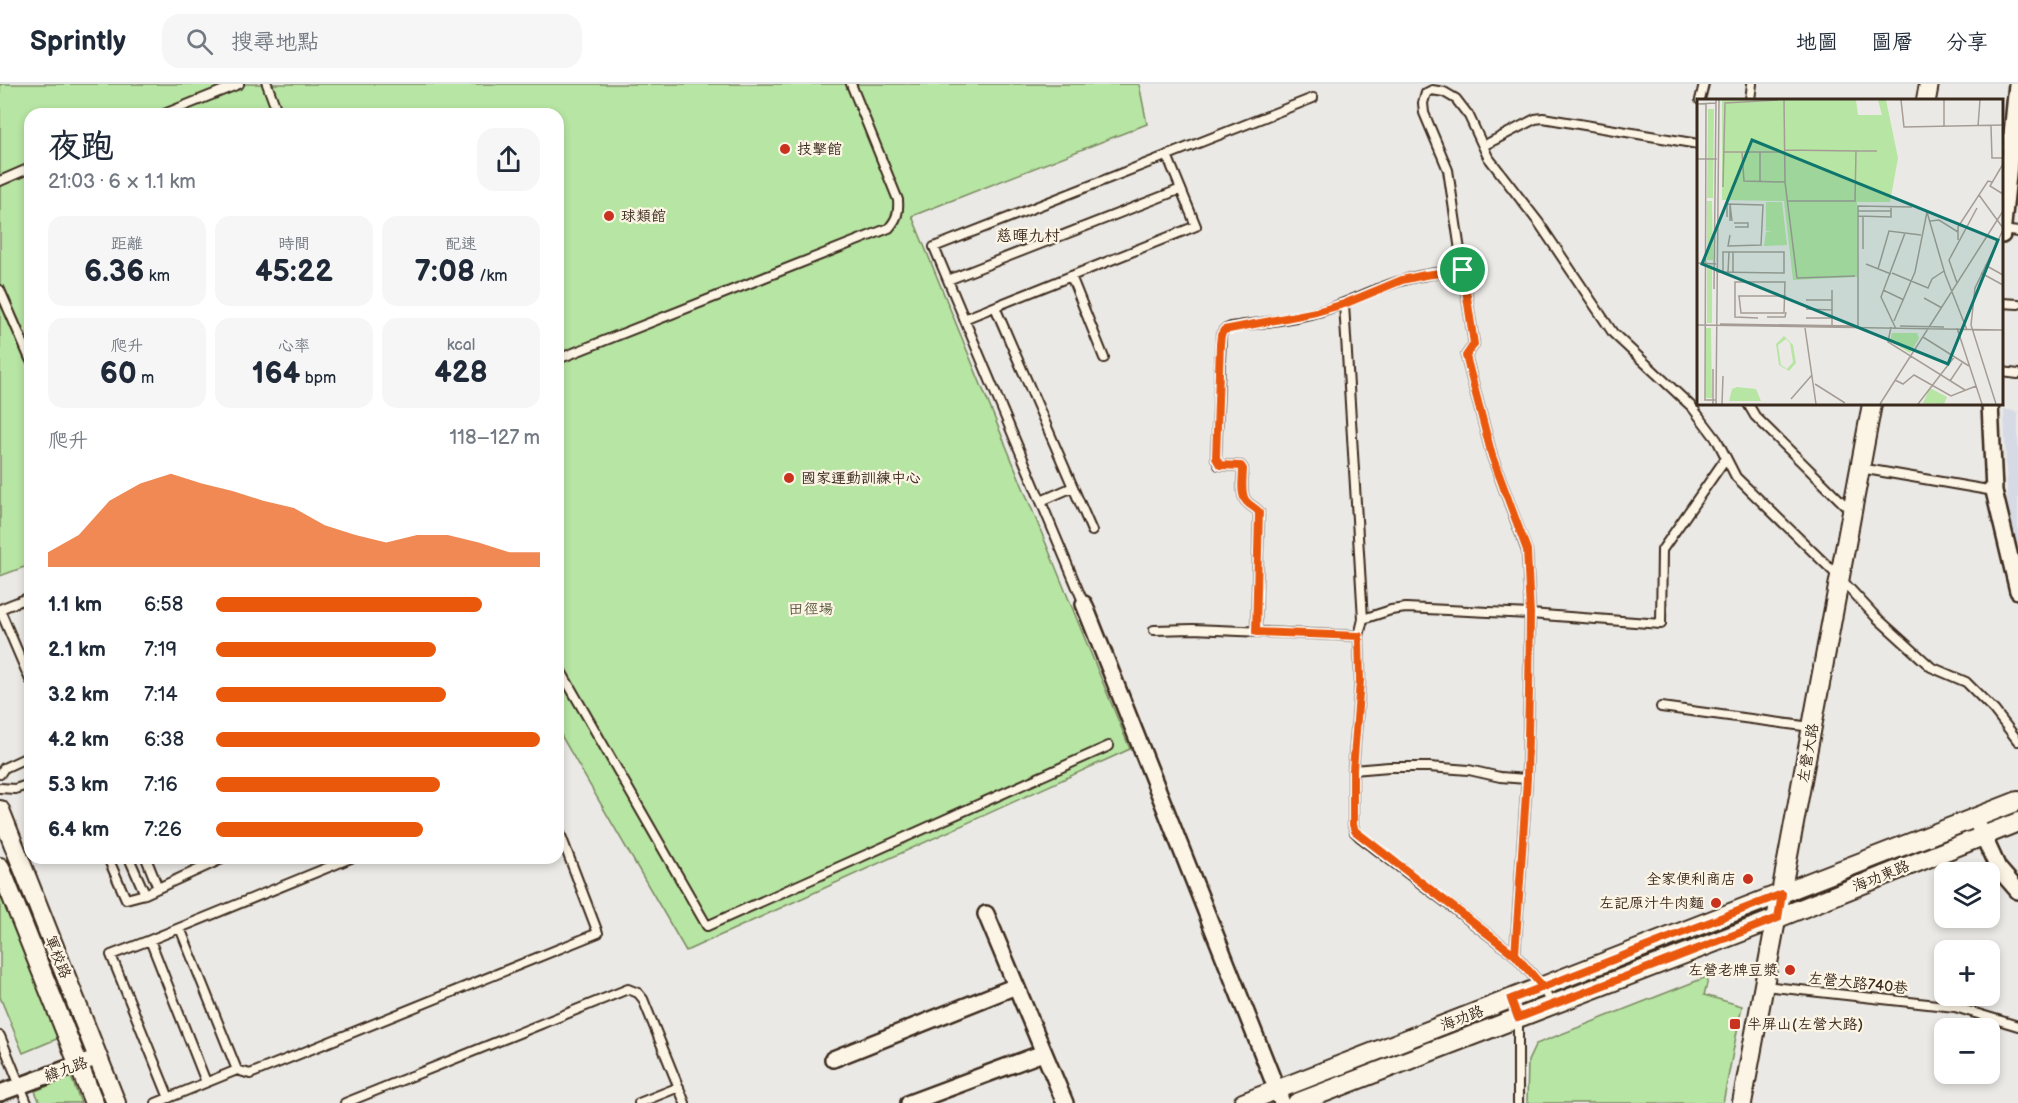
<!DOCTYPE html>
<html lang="zh-TW">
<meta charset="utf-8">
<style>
body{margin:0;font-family:"Balsamiq Sans","LXGW WenKai TC",sans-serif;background:#f6f6f7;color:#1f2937;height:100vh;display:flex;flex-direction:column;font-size:22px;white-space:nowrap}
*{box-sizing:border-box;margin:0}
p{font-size:20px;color:#747a83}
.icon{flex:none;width:33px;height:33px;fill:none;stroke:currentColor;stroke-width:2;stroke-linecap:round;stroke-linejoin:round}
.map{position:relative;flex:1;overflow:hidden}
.side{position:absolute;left:24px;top:24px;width:540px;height:756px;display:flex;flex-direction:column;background:#fff;border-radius:18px;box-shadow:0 3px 9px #0003}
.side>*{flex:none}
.fabs{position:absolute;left:1934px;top:778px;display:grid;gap:12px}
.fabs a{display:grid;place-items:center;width:66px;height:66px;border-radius:12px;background:#fff;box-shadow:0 3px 9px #0003;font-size:30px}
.pin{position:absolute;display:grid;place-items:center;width:51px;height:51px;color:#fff;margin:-26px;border:3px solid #fff;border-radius:50%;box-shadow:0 2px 6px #0007}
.round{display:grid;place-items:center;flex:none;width:63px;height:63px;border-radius:18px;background:#f6f6f7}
.overview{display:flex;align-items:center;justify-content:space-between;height:102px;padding:0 24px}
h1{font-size:33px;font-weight:700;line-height:45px}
.metrics{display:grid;grid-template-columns:repeat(3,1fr);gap:9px;height:102px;padding:6px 24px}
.metrics div{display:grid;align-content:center;border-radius:15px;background:#f6f6f7;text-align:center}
.metrics b{font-size:30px;font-weight:700}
.metrics small{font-size:16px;font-weight:400}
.metrics p{font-size:16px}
.chart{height:168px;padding:12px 24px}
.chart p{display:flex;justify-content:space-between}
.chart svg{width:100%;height:108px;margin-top:6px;fill:#ea580c;opacity:.7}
ul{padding:0 24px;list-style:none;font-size:20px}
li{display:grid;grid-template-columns:96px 72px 1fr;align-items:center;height:45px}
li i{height:15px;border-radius:8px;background:#ea580c}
header{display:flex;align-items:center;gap:36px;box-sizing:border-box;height:84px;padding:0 30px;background:#fff;border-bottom:2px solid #e0e1e3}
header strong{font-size:28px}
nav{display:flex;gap:33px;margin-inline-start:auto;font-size:21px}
.search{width:420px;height:54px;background:#f6f6f7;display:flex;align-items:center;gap:15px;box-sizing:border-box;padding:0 21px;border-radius:18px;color:#747a83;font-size:22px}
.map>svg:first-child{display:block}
.built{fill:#d6dae5}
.green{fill:#b7e5a3;stroke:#798860;stroke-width:1.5}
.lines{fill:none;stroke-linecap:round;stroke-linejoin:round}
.service-casing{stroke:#3b2a1e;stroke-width:12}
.minor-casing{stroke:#3b2a1e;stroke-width:20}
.tertiary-casing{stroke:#3b2a1e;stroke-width:22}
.service{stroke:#fcf5e5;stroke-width:8}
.minor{stroke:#fcf5e5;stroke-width:15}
.tertiary{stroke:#fcf5e5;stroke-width:18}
.route-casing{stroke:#fff;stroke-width:12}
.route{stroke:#ea580c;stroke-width:8}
.poi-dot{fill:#c8321e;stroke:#fcf5e5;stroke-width:2}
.labels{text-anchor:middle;stroke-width:4.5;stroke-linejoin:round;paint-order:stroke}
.poi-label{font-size:15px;fill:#3b2a1e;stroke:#fcf5e5;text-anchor:start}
.park-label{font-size:15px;fill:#5a593f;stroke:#fcf5e5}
.street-label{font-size:15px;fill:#3b2a1e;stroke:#fcf5e5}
.neighbourhood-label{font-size:16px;fill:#3b2a1e;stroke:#fcf5e5}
.inset-road{fill:none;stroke:#a59d95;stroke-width:1.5}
.view{fill:#0f766e;fill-opacity:0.15;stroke:#0f766e;stroke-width:3}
.inset-edge{fill:none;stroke:#3b2a1e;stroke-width:3}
</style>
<header>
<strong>Sprintly</strong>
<div class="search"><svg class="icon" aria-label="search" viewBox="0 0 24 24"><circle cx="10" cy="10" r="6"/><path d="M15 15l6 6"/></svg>搜尋地點</div>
<nav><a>地圖</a><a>圖層</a><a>分享</a></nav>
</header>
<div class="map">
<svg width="2018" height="1019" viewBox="0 0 2018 1019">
<rect width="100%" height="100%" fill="#ebe9e5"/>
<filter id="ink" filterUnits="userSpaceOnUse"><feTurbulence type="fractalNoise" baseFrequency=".0167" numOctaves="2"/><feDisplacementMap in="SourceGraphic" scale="12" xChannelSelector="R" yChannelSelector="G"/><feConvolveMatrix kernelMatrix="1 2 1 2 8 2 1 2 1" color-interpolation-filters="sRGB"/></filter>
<g filter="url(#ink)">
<!-- built -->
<path class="built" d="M2004 325 2018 328V467L2008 431Z"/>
<!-- green -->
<path class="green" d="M0 0H1139L1147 40 912 132 1130 665 686 867 558 646V30H30V481L0 492Z
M0 809 59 954 23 969 0 913Z
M1709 892 1704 911 1742 922 1723 1019H1527L1528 977 1536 960Z
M71 993 81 1019H40L35 1007Z"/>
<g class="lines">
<!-- service casing -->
<g class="service-casing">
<path id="service" d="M267 0 278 30
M1700 16 1704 0
M1750 16 1752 0
M164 30 239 0
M1483 62 1535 35 1543 34 1698 60
M0 97 30 84
M2002 146 2018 148
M1071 192 1104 274
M948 196 1181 105
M0 206 30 275
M2002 219 2018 220
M1344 220 1363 535 1359 552 1360 597 1353 686V741L1355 748 1360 753 1515 871 1543 903 1551 921
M995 223 1092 447
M964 235 1196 142 1167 71
M558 275 889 144C897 135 899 128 898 116L851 0
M2002 288 2018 290
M1748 320 1755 332 1851 427
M1860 384 1994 407
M1041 417 1073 403
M29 516 27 514 30 532
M1084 520 934 163 1313 14
M0 525 30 513
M0 526 30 596
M1363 535 1391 526 1406 524 1530 530 1661 540 1662 466 1726 374
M1154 546 1193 545 1359 552
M1256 548 1259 428C1255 423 1250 422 1246 417 1240 410 1243 394 1243 385L1241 382 1219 381 1216 374 1221 251 1224 246 1231 243C1260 239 1289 236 1318 228 1347 220 1374 204 1404 196 1423 190 1443 188 1463 186
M558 582 707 842 1109 662
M1661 623 1811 643
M1353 686 1389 683H1429L1469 686 1500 693 1527 695
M0 690 4 684 30 672
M0 704 15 705 30 700
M108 774 126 815 145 810 224 774
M129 774 145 810
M146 774 158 804
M180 844 237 986
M150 856 351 774
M1515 871 1527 695 1529 608 1530 530 1527 467 1492 372 1466 272 1474 260 1448 86 1424 29 1423 19 1426 9 1432 6 1444 8 1456 15 1469 32 1488 73 1539 139 1613 249 1692 323 1717 356 1736 393 1840 494 1875 532 1931 583 1966 598 1994 626 2018 657
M1765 902 1955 923 2018 942
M1511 915 1518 934V1019
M0 952 27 1019
M169 1014 111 871 150 856 206 998
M156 1019 237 986 250 990 598 849 558 744
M345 1019 628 905 638 909 643 915 685 1019
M639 1019 679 1003"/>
</g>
<!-- minor casing -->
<g class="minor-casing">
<path id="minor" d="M2002 151 2017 0
M1990 320 1994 407 2018 507
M1084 520 1282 1019
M1975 734 1998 784 2018 807
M986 830 1065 1019
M833 975 1016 902
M0 1009 90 976
M909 1019 1043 969"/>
</g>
<!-- tertiary casing -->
<g class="tertiary-casing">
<path id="tertiary" d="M1926 16 1929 0
M0 726 116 1019
M0 783 94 1019
M1243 1019 2018 717
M1297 1019 1778 834 2018 738
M1742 1019 1872 320"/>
</g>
<!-- service -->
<use href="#service" class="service"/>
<!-- minor -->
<use href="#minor" class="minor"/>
<!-- tertiary -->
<use href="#tertiary" class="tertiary"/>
</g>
</g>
<g class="lines" filter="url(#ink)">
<!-- route casing -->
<g class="route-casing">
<path id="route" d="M1463 186 1425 191 1402 196 1344 220 1316 228 1224 246 1221 251 1220 260 1216 374 1220 381 1241 382 1243 385C1243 394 1240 410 1246 417 1250 422 1255 423 1259 428L1256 548 1359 552 1360 597 1353 686V741L1355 747 1515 871 1543 903 1511 915 1518 934 1778 834 1782 810 1543 903 1515 871 1527 695 1529 608 1530 530 1527 466 1492 372 1466 272 1474 260 1463 186"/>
</g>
<!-- route -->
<use href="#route" class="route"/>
</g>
<!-- markers -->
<g class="poi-dot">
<circle cx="785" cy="65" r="6"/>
<circle cx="609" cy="132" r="6"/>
<circle cx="789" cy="394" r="6"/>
<circle cx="1748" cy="795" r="6"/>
<circle cx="1716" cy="819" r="6"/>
<circle cx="1790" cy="886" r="6"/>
<rect x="1729" y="934" width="12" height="12" rx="3"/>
</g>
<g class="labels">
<!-- poi labels -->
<g class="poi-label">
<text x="797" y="70">技擊館</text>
<text x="621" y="137">球類館</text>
<text x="801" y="399">國家運動訓練中心</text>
<text x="1736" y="800" text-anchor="end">全家便利商店</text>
<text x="1704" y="824" text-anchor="end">左記原汁牛肉麵</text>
<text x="1778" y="891" text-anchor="end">左營老牌豆漿</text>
<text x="1747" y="945">半屏山(左營大路)</text>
</g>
<!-- park labels -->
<g class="park-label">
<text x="811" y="530">田徑場</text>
</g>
<!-- street labels -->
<g class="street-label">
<text transform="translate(1808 669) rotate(-80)" y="5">左營大路</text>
<text transform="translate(1881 792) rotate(-22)" y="5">海功東路</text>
<text transform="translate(58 873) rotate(68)" y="5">軍校路</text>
<text transform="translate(1858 899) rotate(6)" y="5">左營大路740巷</text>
<text transform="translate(1462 934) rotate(-21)" y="5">海功路</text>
<text transform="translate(66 985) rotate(-20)" y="5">緯九路</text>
</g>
<!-- neighbourhood labels -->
<g class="neighbourhood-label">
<text x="1028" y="157">慈暉九村</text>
</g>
</g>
<!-- overview -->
<g transform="translate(1697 15)">
<rect width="306" height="306" fill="#ebe9e5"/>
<path d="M25 1H159L161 16H185L181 1H189L201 59 193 103H160V178L96 181 87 102 25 101ZM11 10H17L16 99H10ZM10 102H15L16 161H10ZM69 103H85L90 146 67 147 69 133H76L69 132ZM10 166H15V224H10ZM9 229H14L15 299H9ZM195 234H220L222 239 213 254 193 242ZM87 237 96 246 99 264 92 272 82 266 79 245ZM89 240 93 244 96 263 90 270 84 266 81 246ZM40 288 59 290 64 302H32L35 290ZM233 289 250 298 247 305 226 304Z" fill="#b7e5a3" fill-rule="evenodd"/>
<path class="inset-road" d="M87 1 88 83 100 179 158 177M204 1 207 28 306 26M0 5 19 4M9 5 8 301H19M281 27 283 1M294 27 295 59H306M247 28V1M88 51 159 52 158 102H90M159 52H180M27 53H88M45 53 47 82 88 83M63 53V83M0 60H20M306 65 293 87 306 95M26 88 28 4 81 1M282 96 306 129M161 112H194M161 117 194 118V107M166 117V150M30 118V105L66 106 64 146 31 147 33 136M33 122V105L35 122M233 122 242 121 261 133M37 124H51V128H38M261 141V128L291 82 295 83M0 164 19 165M169 165 194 175M288 166 306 176M181 170 192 132 224 136M19 173 87 174V153H32M26 173V153H32L31 173M36 173V153M195 174 231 189 235 180 247 172M284 174 306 186M260 184 252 161 280 109M17 190 19 1M135 191V226M186 191 207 201M41 197H89M42 197 44 214H87L88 183H38V218L61 219M227 199 245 209M109 201H135M109 210 135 211M70 218H88L89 213M109 219H135M197 222 218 173 230 113 248 175 270 231M23 225 157 227M0 226 306 231M203 227 247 228M194 228 191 243 268 291M108 229 119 305M161 229V107L215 108M260 229 285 305M199 230 184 198 208 134M226 238 272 267M198 281 206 285 217 276 254 297 279 287M253 282 265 264M118 285 148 304M94 300 115 276M16 305V270M19 305 22 1M25 305 26 277M183 305 306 112M221 305 258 257M299 305 274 226 278 189 306 131"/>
<path class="view" d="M55 41 301 141 251 265 5 165Z"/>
<rect width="306" height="306" class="inset-edge"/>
</g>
</svg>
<div class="fabs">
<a><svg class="icon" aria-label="layers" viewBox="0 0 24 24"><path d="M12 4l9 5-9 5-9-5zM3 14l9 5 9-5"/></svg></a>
<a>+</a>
<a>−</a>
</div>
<div class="pin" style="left:1463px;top:186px;background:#1e9e55"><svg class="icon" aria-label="arrive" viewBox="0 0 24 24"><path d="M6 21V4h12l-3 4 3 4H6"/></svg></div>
<section class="side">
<div class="overview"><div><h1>夜跑</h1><p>21:03 · 6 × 1.1 km</p></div><a class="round"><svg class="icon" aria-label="share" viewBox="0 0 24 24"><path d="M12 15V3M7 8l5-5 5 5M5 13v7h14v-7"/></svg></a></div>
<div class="metrics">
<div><p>距離</p><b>6.36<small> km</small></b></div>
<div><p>時間</p><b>45:22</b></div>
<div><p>配速</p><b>7:08<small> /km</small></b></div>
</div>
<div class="metrics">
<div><p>爬升</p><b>60<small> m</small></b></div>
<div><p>心率</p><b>164<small> bpm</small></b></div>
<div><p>kcal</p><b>428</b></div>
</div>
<div class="chart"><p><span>爬升</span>118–127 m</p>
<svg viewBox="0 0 160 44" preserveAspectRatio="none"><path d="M0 44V38L10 31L20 17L30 10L40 6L50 10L60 13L70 17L80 20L90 27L100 31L110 34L120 31L130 31L140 34L150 38L160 38V44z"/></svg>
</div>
<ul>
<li><b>1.1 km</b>6:58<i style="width:82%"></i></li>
<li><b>2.1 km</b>7:19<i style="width:68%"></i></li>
<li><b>3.2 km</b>7:14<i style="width:71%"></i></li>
<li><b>4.2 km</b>6:38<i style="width:100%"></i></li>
<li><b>5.3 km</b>7:16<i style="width:69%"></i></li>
<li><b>6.4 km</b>7:26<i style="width:64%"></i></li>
</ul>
</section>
</div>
